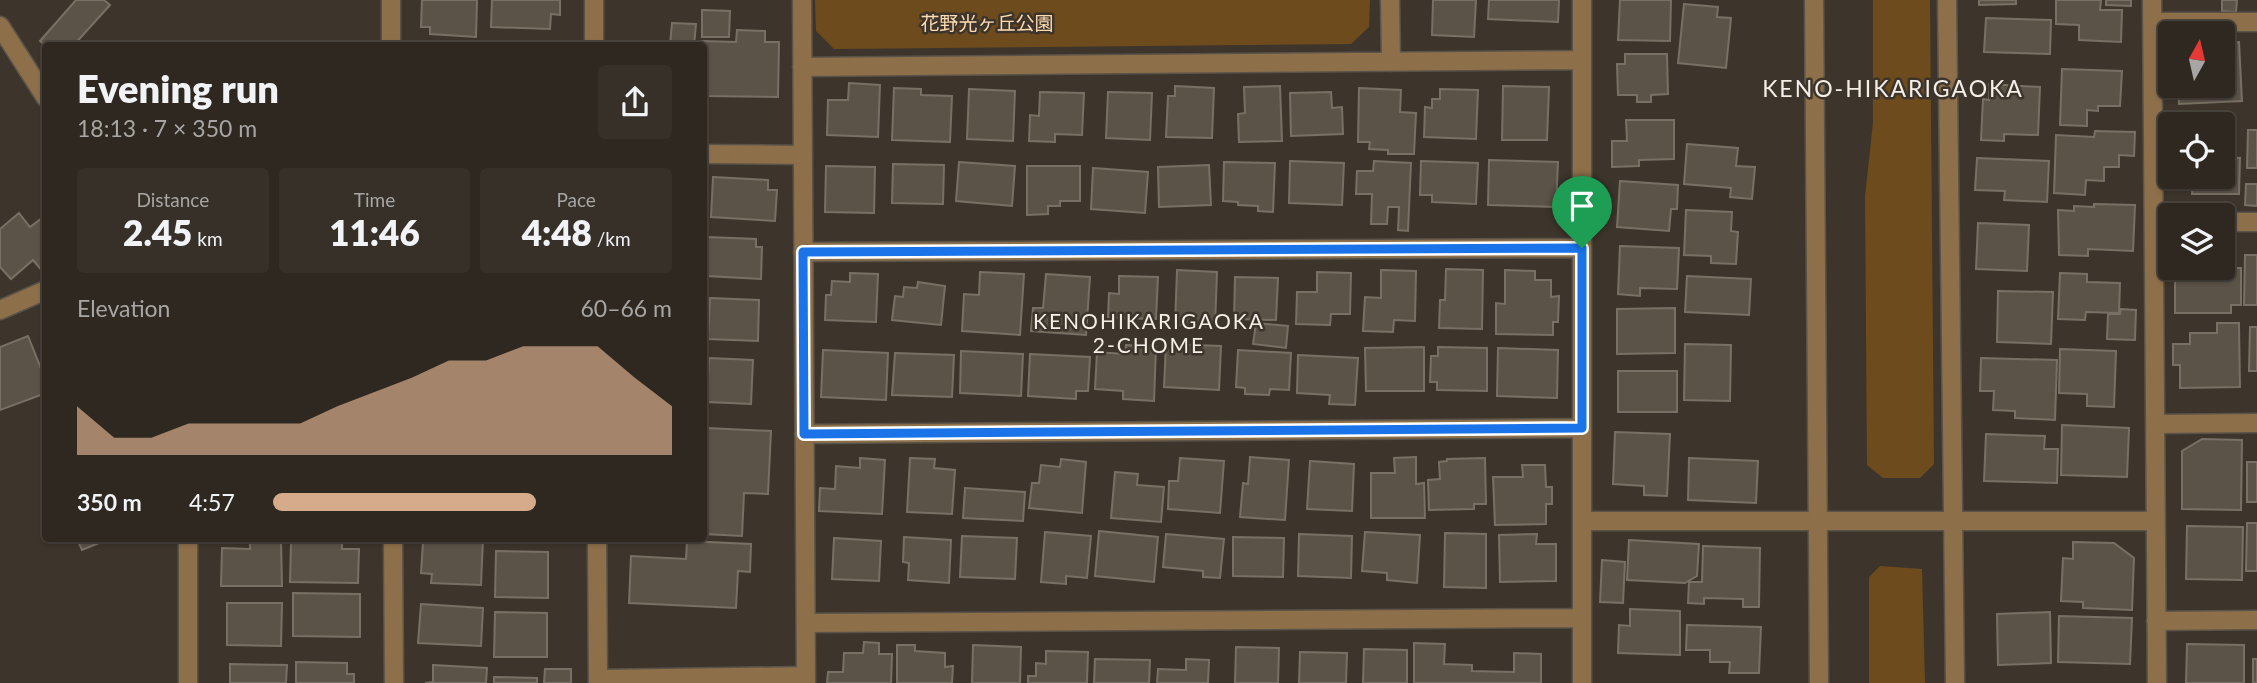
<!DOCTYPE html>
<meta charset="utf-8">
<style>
body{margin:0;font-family:Lato,"Noto Sans JP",sans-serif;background:#363029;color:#f1f3f6;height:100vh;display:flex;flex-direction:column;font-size:26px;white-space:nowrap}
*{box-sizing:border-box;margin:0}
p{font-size:23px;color:#a7a6a5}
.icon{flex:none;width:38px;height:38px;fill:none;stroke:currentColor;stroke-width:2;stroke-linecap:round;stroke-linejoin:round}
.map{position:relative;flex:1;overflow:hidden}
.drawer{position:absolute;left:42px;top:42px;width:665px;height:500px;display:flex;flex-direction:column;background:#2e2820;border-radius:7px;box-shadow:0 2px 5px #0004,0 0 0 2px #49443e}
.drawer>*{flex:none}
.needle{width:46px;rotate:8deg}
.buttons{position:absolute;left:2158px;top:21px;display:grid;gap:14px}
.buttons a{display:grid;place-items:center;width:77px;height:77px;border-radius:7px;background:#2e2820;box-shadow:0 2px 5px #0004,0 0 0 2px #49443e;font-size:35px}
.pin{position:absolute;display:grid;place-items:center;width:60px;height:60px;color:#fff;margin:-72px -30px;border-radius:50% 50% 50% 0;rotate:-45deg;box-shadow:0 0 7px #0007}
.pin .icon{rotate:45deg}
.round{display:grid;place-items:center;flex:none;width:74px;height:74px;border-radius:7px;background:#363029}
.overview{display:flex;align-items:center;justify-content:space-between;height:119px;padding:0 35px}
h1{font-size:38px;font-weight:800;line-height:52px}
.metrics{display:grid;grid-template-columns:repeat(3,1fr);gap:10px;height:119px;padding:7px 35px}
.metrics div{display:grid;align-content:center;border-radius:7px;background:#363029;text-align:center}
.metrics b{font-size:35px;font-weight:800}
.metrics small{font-size:19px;font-weight:400}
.metrics p{font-size:19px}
.chart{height:196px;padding:14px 35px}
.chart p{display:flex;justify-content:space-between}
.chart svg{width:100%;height:126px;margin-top:7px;fill:#d6ab8b;opacity:.7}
ul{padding:0 35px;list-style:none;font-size:23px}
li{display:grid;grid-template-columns:112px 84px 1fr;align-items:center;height:52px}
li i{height:18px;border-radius:9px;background:#d6ab8b}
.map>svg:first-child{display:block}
.green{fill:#6e4b1c}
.building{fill:#5c5348;stroke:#797065;stroke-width:2}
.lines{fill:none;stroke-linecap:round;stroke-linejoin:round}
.minor-casing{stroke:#5a5349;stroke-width:21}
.tertiary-casing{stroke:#5a5349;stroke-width:21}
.minor{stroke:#8d6f4a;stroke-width:18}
.tertiary{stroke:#8d6f4a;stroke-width:18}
.route-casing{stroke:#fff;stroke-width:14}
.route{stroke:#1a73e8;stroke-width:9}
.labels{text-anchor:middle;stroke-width:5;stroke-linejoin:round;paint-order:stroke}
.park-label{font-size:19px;fill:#fedbb1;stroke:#3d352b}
.neighbourhood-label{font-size:21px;letter-spacing:2px;fill:#f4eee8;stroke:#3d352b}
.quarter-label{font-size:23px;letter-spacing:2px;fill:#f4eee8;stroke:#3d352b}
</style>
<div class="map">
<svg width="2257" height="683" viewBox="0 0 2257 683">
<rect width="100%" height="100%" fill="#3d352b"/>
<!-- green -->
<path class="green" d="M815 0H1370L1369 27 1351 44 834 49 816 31Z
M1873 0H1930L1934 464 1920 478H1883L1867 465 1865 196 1873 123Z
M1880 566 1922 569 1925 683H1869V577Z"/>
<!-- building -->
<path class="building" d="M76 0H104L110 5 73 46H46L40 41Z
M422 0H477L476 37 430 34V27H421Z
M492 0H560V15L551 14 550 29 491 27Z
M1433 0H1476L1474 37 1432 35Z
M1489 0H1559L1558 22 1488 19Z
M1620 0H1671L1670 41 1618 40Z
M1979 0H2016V4L1979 5Z
M2056 0H2101L2100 10H2122L2121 42 2079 40V25L2056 24Z
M2106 0H2131V6L2106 5Z
M2222 0H2237L2236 12 2222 11Z
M1684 4 1718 7 1717 17 1731 18 1726 68 1678 63Z
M702 10 730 11 729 37H702Z
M1986 18 2051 20 2050 54 1984 52Z
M672 23 696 24 694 46 670 45Z
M737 30 765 31V42H779L778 97 704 96 702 41 736 42Z
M2239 42 2242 101 2179 104 2178 86H2222V43Z
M1625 54H1667L1668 94 1651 95V102H1637V95H1618L1617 64H1625Z
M2062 69 2122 71 2120 106H2098V111L2087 110V126L2060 125Z
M849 83 880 85 878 137 827 135 828 100H848Z
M1989 84 2040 87 2038 135 2004 134V141L1981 140 1983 99 1989 100Z
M1175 86 1214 88 1212 138 1166 137 1168 96H1175Z
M1280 86 1282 141 1239 142 1238 114 1245 113 1244 87Z
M1503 86 1549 87 1547 140H1502Z
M894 88 921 89V95L952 96 950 142 892 140Z
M1359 88 1401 90 1400 112 1416 113 1414 154H1388V150L1369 149 1370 142H1358Z
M969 89 1015 91 1013 141 967 139Z
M1440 89 1478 90 1476 139 1424 137 1425 107 1432 108V99H1440Z
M1040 92 1084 93 1082 135 1055 134V142L1029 141 1030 115 1039 116Z
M1108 92 1152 93 1150 140 1106 138Z
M1331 92 1332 108 1342 107 1343 134 1291 136 1290 93Z
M1626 120H1674V159L1639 160V166L1612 167V141H1627Z
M2248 130H2257V168H2247Z
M2095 131 2135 132 2134 156 2119 155V167H2104V181L2086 180 2085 195 2054 193 2056 135 2094 137Z
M1687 144 1738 148 1736 166 1755 167 1752 199 1730 197 1731 188 1684 184Z
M2222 157 2240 158 2239 194H2192L2193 177H2222Z
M1977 158 2049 161 2047 202 2004 200 2005 191 1975 190Z
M1489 160 1558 162 1556 207 1488 205Z
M1290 161 1344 163 1342 205 1289 203Z
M1374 161 1411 163 1408 231 1398 230 1399 207H1388L1387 224H1371L1372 194H1356L1357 171H1373Z
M1421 161 1478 163 1476 204 1432 202V195H1420Z
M959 162 1015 166 1012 206 956 201Z
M1224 162 1275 163 1273 212 1258 211V206L1238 205V202L1223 201Z
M893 164 944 165 943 204 892 203Z
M1209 165 1211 205 1159 207 1158 167Z
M826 166 875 167 874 213 825 212Z
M1027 166H1080V201H1060V206H1048V214L1027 215Z
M1093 168 1148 172 1145 213 1091 209Z
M713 177 768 180V190H777L775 221 711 217Z
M1620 181 1678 185 1677 209H1671L1669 231 1617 227Z
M2246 184H2257V206L2245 205Z
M2094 204 2135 205 2133 251 2088 249V256L2059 255 2058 210 2074 211V206L2094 207Z
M1686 210 1732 212 1731 231 1738 232 1736 264 1711 263V256L1684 255Z
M19 213 30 227 46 215V270L43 272 33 260 11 279 0 267V229Z
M1978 223 2029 225 2027 271 1976 269Z
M708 237 756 239V247H762L761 279 706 276Z
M1620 246 1679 248 1677 289 1640 288V296L1618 294Z
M2222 246H2231V268H2241V305H2231V313H2175V268H2222Z
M2245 255H2257V305H2244Z
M1446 269 1483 270 1482 329 1439 328 1440 300H1445Z
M1177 270 1217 272 1215 327 1175 325Z
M1381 270 1416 271 1415 321 1394 320 1393 332 1363 331 1365 297 1381 298Z
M1505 270 1535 271V280H1551V297L1559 296 1558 322H1553V335L1496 334V303L1505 304Z
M980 272 1024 274 1020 335 962 331 964 294 979 295Z
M1317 272 1351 273 1350 314H1331L1330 325 1296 324 1297 292H1317Z
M850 273 878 274 876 322 825 320 826 295H831L832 281 850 282Z
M2060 273 2087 274V282L2120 283 2119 313 2086 312 2085 320 2058 319Z
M1046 274 1090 277 1086 335 1031 331 1033 308H1043Z
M1119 276 1158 277 1156 319 1108 318 1109 293 1119 294Z
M1687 276 1751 279 1749 315 1685 312Z
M1235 277 1278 278 1276 320 1234 319Z
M918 282 945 286 941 325 892 320 895 296 903 297 904 287 917 288Z
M1998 291 2053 292 2051 344 1997 342Z
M710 298 759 300 758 341 708 339Z
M1675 308V353L1617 354V309Z
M2121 309 2136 310 2135 340 2107 339 2108 314H2120Z
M1256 323 1288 326 1286 348 1253 344Z
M2217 323H2239L2240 387 2180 388V365H2173V344H2190V333H2217Z
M2250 327H2257V371H2249Z
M28 336 46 381V393L0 410V347Z
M1166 344 1221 346 1219 390 1164 387Z
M1685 344 1731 345 1730 401 1684 400Z
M1126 345 1156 347 1154 401 1123 399V391L1095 389 1097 352 1125 354Z
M1424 347V391H1366L1365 348Z
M1438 347 1487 348V391L1437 390V382H1430L1431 356H1438Z
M1498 348 1558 350 1557 398 1497 396Z
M2060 349 2116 351 2114 407 2087 406V394L2059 393Z
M823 350 888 353 886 400 821 397Z
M1238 350 1291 353 1289 390 1270 389 1269 395 1245 394V388L1236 387Z
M961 351 1023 354 1021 396 960 393Z
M895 353 954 355 952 397 892 395Z
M1030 354 1090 357 1088 391H1076V399L1028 396Z
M1298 355 1358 358 1355 405 1329 404 1330 395 1297 393Z
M709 358 753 360 751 404 707 402Z
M1981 358 2057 360 2055 420 2015 418V411L1993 410 1994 391H1980Z
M1618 371H1677V412H1618Z
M2062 425 2129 428 2127 477 2061 475Z
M707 428 771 431 768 494 744 493 742 536 704 534Z
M1615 432 1670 434 1667 496 1644 495V486L1613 484Z
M1986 434 2045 436 2044 449H2058L2057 483 1984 481Z
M2202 439 2242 440 2241 510 2182 509V451Z
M1250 457 1289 460 1285 520 1240 517 1243 483 1248 484Z
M1416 457V484L1424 483 1425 518H1371V473H1395L1394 458Z
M860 458 885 460 882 514 819 511 820 488 835 489 836 466 860 468Z
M910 458 935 459 934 468 955 470 952 514 907 512Z
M1180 458 1224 461 1220 513 1168 509 1169 481H1178Z
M1485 458 1486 504H1474V509L1429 510 1428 480 1440 479 1439 462 1447 461V459Z
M1689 458 1758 461 1756 503 1688 500Z
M1061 459 1086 462 1082 513 1029 508 1032 483H1039L1041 465 1060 467Z
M1310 461 1354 464 1352 511 1307 509Z
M2247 462H2257V502H2247Z
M1522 465H1545L1546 487H1552V504H1546V524L1495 525 1493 477H1523Z
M1115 472 1138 474 1137 485 1164 487 1161 522 1111 518Z
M965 488 1025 492 1023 521 963 518Z
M2247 523H2257V571H2246Z
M2187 526 2243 527 2242 580 2186 579Z
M1099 531 1158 537 1154 582 1095 576Z
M1045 532 1091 536 1087 578 1066 576V584L1041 582Z
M1365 532 1420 535 1417 583 1387 580V573L1362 571Z
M1445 533 1486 534V588L1444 587Z
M1166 534 1224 539 1220 578 1203 577V571L1163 567Z
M1299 534 1352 536 1351 578 1298 576Z
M1537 534 1536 544H1556V581L1500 582 1499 535Z
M962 536 1017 538 1015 579 960 577Z
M904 537 951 540 949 583 908 580 909 563 903 562Z
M1233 537 1284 538 1283 577 1233 576Z
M834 538 881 541 879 581 832 579Z
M77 539H109L82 550Z
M250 539 281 540 282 586H221L222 548 250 549Z
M302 539H342V549H359L358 583 290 582 291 543H302Z
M434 539H483L481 585 431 583 432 574 421 573 423 542H433Z
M1629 540 1699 544 1697 576 1685 583 1627 580Z
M687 541 751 544 750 572 738 571 736 608 629 603 631 556 686 559Z
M2073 542 2114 543 2134 558 2132 610 2083 608V602L2061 601 2063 558 2073 559Z
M1703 546 1760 548 1759 607H1743V599L1704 598V604L1688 603 1689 582H1702Z
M496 551 548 552V598L495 597Z
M1602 560 1625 562 1623 603 1600 602Z
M293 593 360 594V637L293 636Z
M227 603H282L281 646 227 645Z
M421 604 483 608 481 646 418 643Z
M1630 609 1680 611V655L1618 653 1619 625 1630 626Z
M495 612 547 613V657H494Z
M2050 612 2051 663 1998 665 1997 614Z
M2059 616 2132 618 2130 664 2058 662Z
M1687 625 1761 627 1759 673H1729L1730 662H1710V650H1686Z
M864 642 879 643V654H892L891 683H827L828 672H843L844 653H863Z
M1414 643 1445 644 1444 664 1472 665V671L1514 672V653L1541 654V683H1414Z
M2187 644 2244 645V683H2186Z
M897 645H915V651L945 653V667L953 666 952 683H897Z
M973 645 1021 647 1020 683H972Z
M1236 647 1279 648 1278 683H1235Z
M1364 649 1407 650V683H1363Z
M1046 651 1088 652 1087 683H1028V676H1036V663L1046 664Z
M1300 652 1347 653 1346 683H1299Z
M1095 659 1150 660 1149 683H1094Z
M1186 659 1209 660 1208 683H1157L1158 669 1186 670Z
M2253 659H2257V683H2253Z
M296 662 347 663V674H354V683H296Z
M230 664 287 665 286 683H230Z
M433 665 487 668 486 683H425L433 682Z
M545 669H571V683H544Z
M494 677 537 678V683H494Z"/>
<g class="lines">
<!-- minor casing -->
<g class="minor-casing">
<path id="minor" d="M391 0V46
M802 0 806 683
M1390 0 1391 62
M1582 0V683
M1947 0 1955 683
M2152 0 2157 683
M2152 22H2257
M0 26 46 98
M802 67 1582 60
M704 154 803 155
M2222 222H2257
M803 252 1582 248
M0 310 46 290
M2155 424 2257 423
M804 434 1582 428
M1582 521H2156
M188 539V683
M393 539 394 683
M2156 621 2257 620
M806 623 1582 618
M598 679 806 676"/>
</g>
<!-- tertiary casing -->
<g class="tertiary-casing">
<path id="tertiary" d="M594 0V46
M1814 0 1819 683
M597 539 598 683"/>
</g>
<!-- minor -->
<use href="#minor" class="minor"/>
<!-- tertiary -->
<use href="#tertiary" class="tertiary"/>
</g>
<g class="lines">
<!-- route casing -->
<g class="route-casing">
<path id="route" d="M1582 248V428L804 434 803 252Z"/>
</g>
<!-- route -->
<use href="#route" class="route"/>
</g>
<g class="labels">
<!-- park labels -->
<g class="park-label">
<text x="987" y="30">花野光ヶ丘公園</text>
</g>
<!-- neighbourhood labels -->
<g class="neighbourhood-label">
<text x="1149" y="329">KENOHIKARIGAOKA<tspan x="1149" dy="24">2-CHOME</tspan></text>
</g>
<!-- quarter labels -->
<g class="quarter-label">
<text x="1893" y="97">KENO-HIKARIGAOKA</text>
</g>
</g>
</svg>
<div class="buttons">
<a><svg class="needle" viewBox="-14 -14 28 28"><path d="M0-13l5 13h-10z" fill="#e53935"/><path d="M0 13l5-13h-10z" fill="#a7a6a5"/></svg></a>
<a><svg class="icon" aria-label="locate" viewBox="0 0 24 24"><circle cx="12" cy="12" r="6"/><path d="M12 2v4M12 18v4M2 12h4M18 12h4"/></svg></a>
<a><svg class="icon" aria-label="layers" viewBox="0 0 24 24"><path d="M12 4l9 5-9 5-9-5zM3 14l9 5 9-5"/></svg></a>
</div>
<div class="pin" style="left:1582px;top:248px;background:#1e9e55"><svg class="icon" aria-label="arrive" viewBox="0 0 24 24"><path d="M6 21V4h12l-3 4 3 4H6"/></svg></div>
<section class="drawer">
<div class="overview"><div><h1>Evening run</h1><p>18:13 · 7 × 350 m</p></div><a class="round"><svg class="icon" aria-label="share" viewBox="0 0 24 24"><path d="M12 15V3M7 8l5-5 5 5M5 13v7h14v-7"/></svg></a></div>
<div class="metrics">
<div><p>Distance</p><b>2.45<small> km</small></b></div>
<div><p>Time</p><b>11:46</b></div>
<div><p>Pace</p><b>4:48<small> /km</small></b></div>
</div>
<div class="chart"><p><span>Elevation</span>60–66 m</p>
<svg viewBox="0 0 160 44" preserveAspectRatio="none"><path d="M0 44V27L10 38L20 38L30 33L40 33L50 33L60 33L70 27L80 22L90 17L100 11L110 11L120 6L130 6L140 6L150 17L160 27V44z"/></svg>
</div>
<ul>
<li><b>350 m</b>4:57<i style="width:66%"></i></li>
</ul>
</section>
</div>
